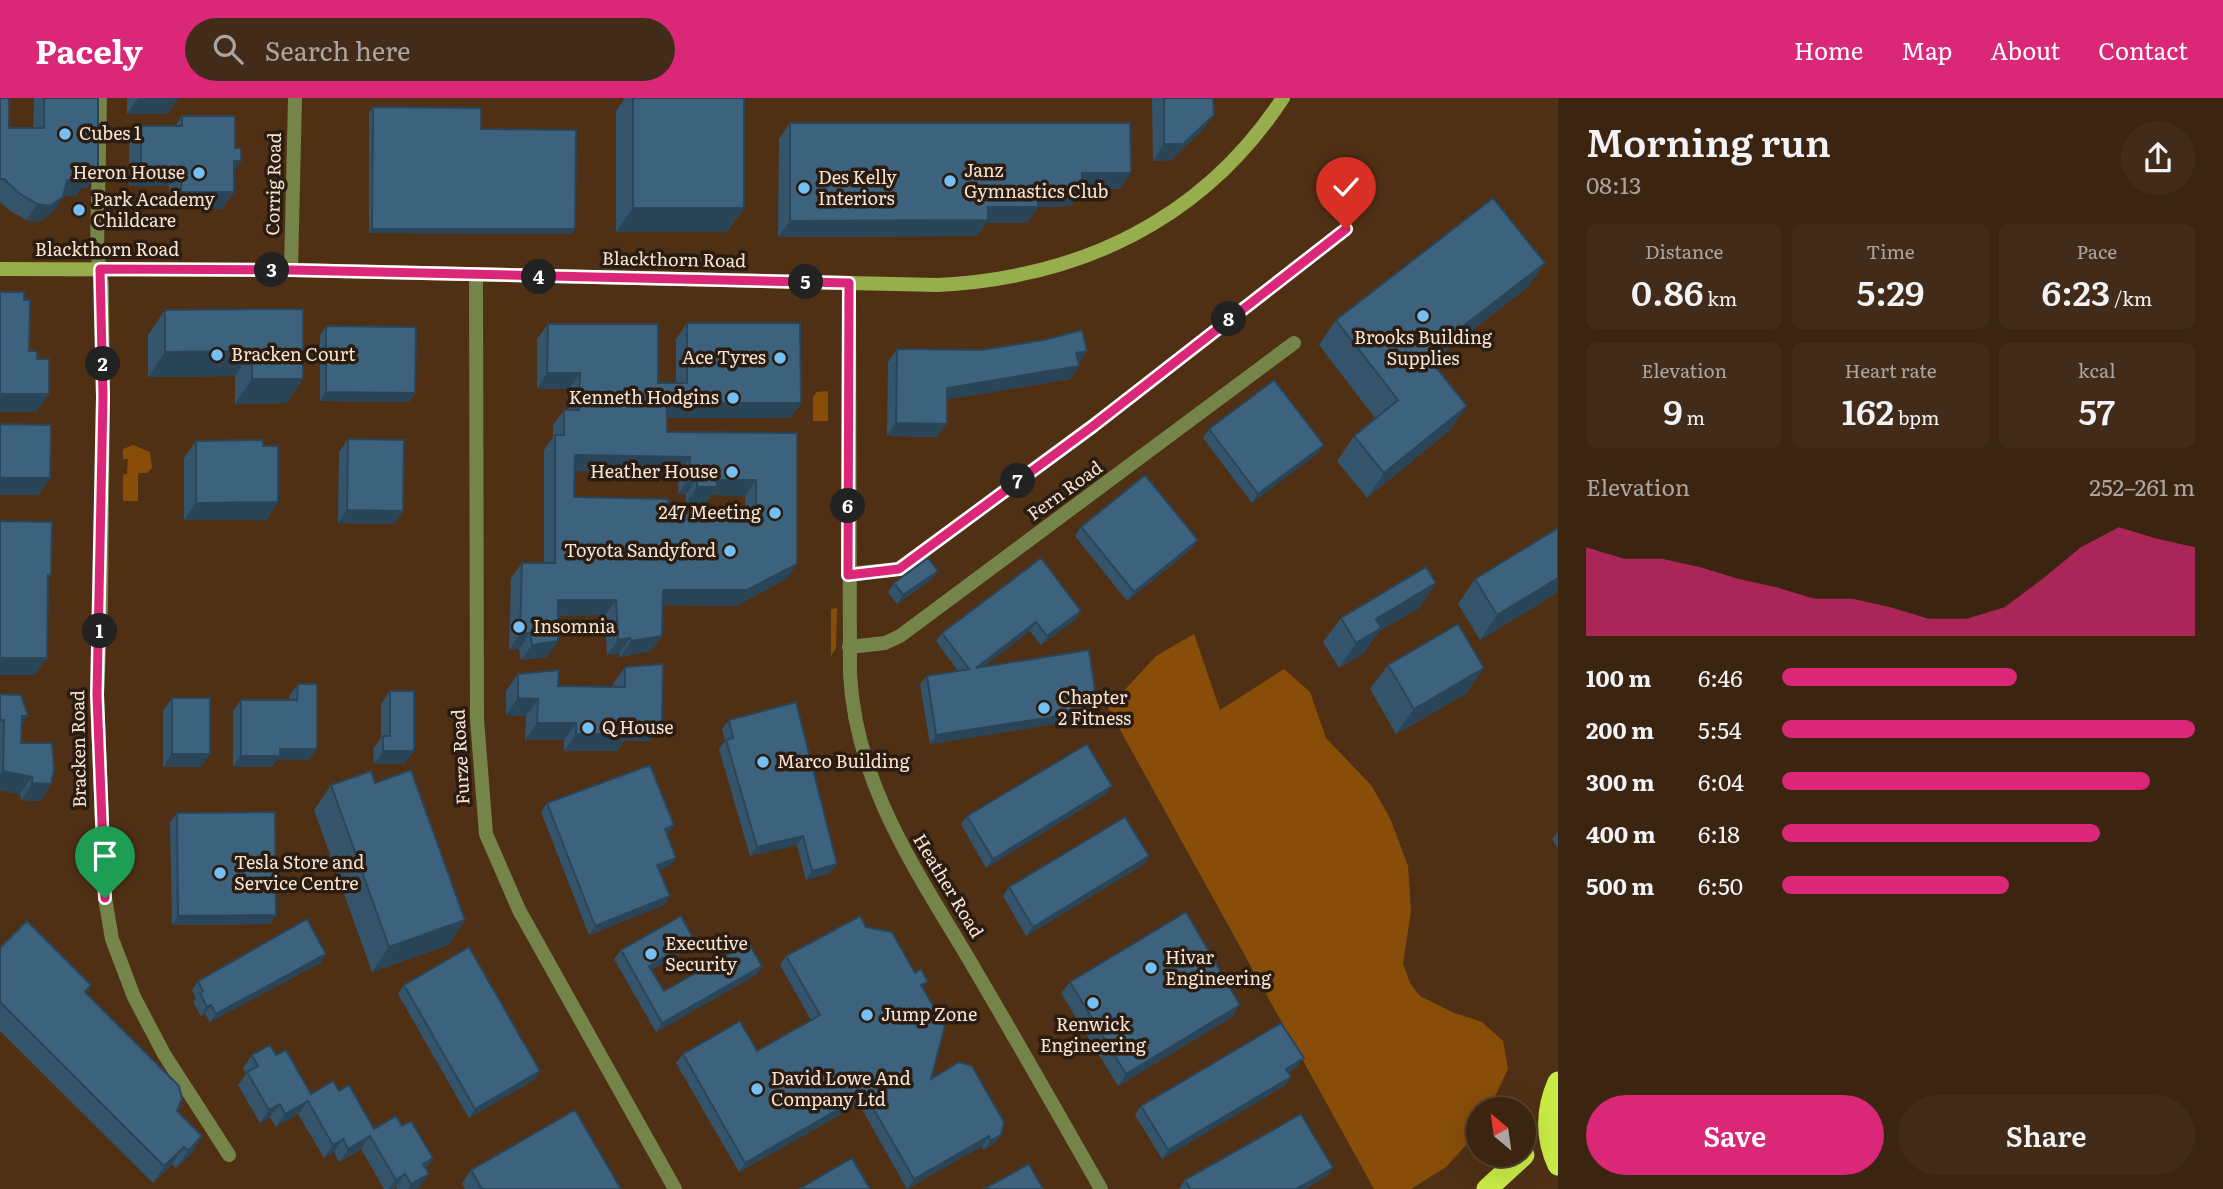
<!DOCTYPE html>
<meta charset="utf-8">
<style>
body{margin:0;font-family:Literata,serif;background:#422c19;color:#f1f3f6;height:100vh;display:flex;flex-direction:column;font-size:26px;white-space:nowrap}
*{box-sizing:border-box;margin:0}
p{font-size:23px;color:#aca49f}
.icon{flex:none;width:38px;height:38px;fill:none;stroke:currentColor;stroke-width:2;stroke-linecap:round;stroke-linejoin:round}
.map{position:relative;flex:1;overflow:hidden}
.details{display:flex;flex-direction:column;background:#3b2410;width:665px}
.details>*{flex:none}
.needle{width:46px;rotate:331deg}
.fabs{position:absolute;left:1466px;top:999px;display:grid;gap:14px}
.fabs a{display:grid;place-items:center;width:70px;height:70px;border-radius:50%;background:#3b2410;box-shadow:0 7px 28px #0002,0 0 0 2px #544130;font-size:35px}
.pin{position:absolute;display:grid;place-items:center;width:60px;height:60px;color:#fff;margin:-72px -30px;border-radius:50% 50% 50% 0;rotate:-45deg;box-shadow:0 0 7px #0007}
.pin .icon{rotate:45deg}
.km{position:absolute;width:35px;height:35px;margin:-18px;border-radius:50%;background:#222;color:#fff;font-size:19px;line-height:35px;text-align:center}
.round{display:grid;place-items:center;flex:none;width:74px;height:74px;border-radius:37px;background:#422c19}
.head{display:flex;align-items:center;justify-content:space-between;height:119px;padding:0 28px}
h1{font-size:38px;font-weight:600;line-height:52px}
.figures{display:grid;grid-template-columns:repeat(3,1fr);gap:10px;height:119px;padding:7px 28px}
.figures div{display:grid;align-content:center;border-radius:10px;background:#422c19;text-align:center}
.figures b{font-size:35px;font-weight:600}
.figures small{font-size:19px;font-weight:400}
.figures p{font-size:19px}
.chart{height:196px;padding:14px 28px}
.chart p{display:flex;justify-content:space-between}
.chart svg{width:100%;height:126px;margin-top:7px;fill:#db2777;opacity:.7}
.primary-button{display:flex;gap:14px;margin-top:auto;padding:14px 28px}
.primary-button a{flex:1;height:80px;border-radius:42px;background:#db2777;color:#fff;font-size:28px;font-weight:600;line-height:80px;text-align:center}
.primary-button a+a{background:#422c19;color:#f1f3f6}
ul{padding:0 28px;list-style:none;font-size:23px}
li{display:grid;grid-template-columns:112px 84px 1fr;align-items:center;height:52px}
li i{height:18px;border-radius:9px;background:#db2777}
header{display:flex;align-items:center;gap:42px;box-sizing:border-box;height:98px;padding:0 35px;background:#db2777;color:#fff}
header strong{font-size:33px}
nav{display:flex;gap:38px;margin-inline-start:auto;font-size:24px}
.search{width:490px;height:63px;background:#422c19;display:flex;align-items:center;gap:18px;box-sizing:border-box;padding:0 24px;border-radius:38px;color:#aca49f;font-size:26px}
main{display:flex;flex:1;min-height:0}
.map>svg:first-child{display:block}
.green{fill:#884d09}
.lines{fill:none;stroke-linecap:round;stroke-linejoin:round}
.street{stroke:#758449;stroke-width:14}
.secondary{stroke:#97ae4c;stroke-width:14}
.highway{stroke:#c8eb46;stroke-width:21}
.wall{fill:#34546c;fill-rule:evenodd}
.shaded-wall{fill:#2b4558}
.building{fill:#3d627d;stroke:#2b4558;stroke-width:2;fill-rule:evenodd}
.route-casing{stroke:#fff;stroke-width:14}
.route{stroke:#db2777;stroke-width:9}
.poi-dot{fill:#74c0f6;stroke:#2a1c10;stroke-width:2.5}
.labels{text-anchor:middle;stroke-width:7;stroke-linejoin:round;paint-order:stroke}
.poi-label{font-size:18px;fill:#f7e4d4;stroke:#2a1c10;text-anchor:start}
.street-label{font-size:18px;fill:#f7e4d4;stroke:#2a1c10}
</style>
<header>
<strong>Pacely</strong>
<div class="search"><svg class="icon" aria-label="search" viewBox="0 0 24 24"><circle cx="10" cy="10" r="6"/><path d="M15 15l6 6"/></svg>Search here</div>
<nav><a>Home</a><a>Map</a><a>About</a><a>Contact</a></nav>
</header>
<main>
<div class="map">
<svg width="1558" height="1091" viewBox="0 0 1558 1091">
<rect width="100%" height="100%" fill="#4f3015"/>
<!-- green -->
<path class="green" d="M828 293V323H813V299L817 294Z
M133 347 150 354 152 370 147 375H138V403H123V376H127L128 361H123V351Z
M837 510 836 550 831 558V511Z
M1194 536 1220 612 1284 571 1310 594 1326 640 1371 687 1390 720 1408 768 1411 813 1403 866 1410 885 1420 898 1452 914 1482 924 1503 943 1508 971 1489 1011 1479 1012V1033L1446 1069 1411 1091H1374L1108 610 1156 558Z"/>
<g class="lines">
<!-- street -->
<path class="street" d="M100 0 97 152 102 187 103 299 101 505 97 597 105 800 112 841 134 899 164 956 229 1057
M291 172 295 0
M476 178 477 621 486 736 519 812 675 1091
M849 185 850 576C856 689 919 776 974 870 1017 943 1059 1017 1101 1091
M848 476 899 471 1093 328 1346 131
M849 549 885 545 900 538 1294 245"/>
<!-- secondary -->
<path class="secondary" d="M0 171 291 172 937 187C1080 180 1203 122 1283 0"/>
<!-- highway -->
<path class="highway" d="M1558 984C1546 1011 1545 1040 1558 1067
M1487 1091 1524 1057"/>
</g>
<!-- wall -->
<path class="wall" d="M0 0 9 30H33L34 0H98V74L87 90H81L76 98H64L52 115 39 124 26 122 9 112 0 104Z
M127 0H178L167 16H127Z
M625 0H744V110L727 134H616V13Z
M1152 0H1213L1202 33 1171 62 1153 63Z
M373 9 481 31 575 131 572 136 369 135V14Z
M182 18 234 74V94L222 111H169V88H129V45L141 28H175Z
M790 25 1120 91H1082L1071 108 1038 109 1027 125H986L977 138 778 139 779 41Z
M1528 189 1431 264 1450 332 1367 400 1337 363 1354 338 1375 320 1319 247 1336 222Z
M303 211V281L286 305 235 306V278L148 279V237L165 212Z
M687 225 801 305 790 320H667V334L797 335V466L786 481 736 508 662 507V538L651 553 620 559 619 556 607 557 605 517 558 518 547 559 521 562 519 551 509 552 511 480 522 465H544V352L553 339V327L564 312H569V291H537V241L548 226 658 285H676V241ZM574 373 679 374 678 396H686V405H706L711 397 745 398V417L668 416 574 399Z
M326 228 415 295 409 304 320 303V237Z
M897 251 1079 265V268L1070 281 947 301 937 339 887 338 888 264Z
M1209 331 1318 355 1252 405 1203 340Z
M348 341 403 413 394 426 338 425 339 354Z
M196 343 263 348 278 404 266 422H184V360Z
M1081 429 1198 442 1191 451 1127 503 1075 438Z
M938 473 932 481 897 506 888 494 894 485Z
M1475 481 1558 494 1480 542 1458 506Z
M1436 485 1419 510 1378 534 1364 555 1339 570 1323 544 1341 520Z
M1081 513 1075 522 1041 547 1030 533 983 569 1098 612 1092 620 930 646 920 586 927 578 958 573 936 543 942 535Z
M1388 567 1467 595 1396 636 1370 591Z
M625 569 650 643H624L617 653H564V642H525L526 618 506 617V593L518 576 558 588 613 589V586Z
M298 586 309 662H277L272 669H233V613L241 602H289L290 597Z
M390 593 414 653 404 666H374L373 651 381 640V606Z
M0 596 22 627 21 645 51 686 40 703 21 702 20 696 0 692Z
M172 600 201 669H163V613Z
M729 622 830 775 806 782 797 747 750 758 719 651 725 643 722 631Z
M375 685 465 822 448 847 372 874 314 712 331 687Z
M1106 696 986 770 961 726 967 718Z
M547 705 674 727 667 736 676 760 670 768 659 772 670 798 664 807 589 837 541 714Z
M177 715 270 826 172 827 170 724Z
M1558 733V751L1552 741Z
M1143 767 1026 838 1003 798 1009 789Z
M866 829 923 890 931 981 1001 1037 994 1046 983 1052 982 1048 907 1091 859 1006 739 1074 676 965 683 956 757 953 811 922 780 867 786 858Z
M0 850 86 895 177 1013 202 1038 191 1056 176 1070 172 1066 153 1085 0 933Z
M688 851 651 872 664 893 762 868 756 877 656 934 614 861 621 852Z
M326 856 320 865 210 924 205 916 201 918 193 904 196 900 192 892 198 883Z
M1070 884 1232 919 1118 988 1061 895Z
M404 887 540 973 534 982 469 1020 398 896Z
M252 957H276L311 996 339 993 374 1031 426 1071 419 1089 415 1091H397L396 1089 393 1091H384L361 1051 339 1064 334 1054 324 1060 298 1016 276 1029 270 1019 260 1025 238 987 246 976 243 970Z
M1297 969 1288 975 1291 979 1284 988 1162 1061 1135 1017 1141 1008Z
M471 1072 621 1091H465L462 1085Z
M1326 1079 1305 1091H1179L1185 1082Z"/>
<!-- shaded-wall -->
<path class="shaded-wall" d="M138 0H178L167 16H127Z
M1214 17 1202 33 1171 62 1153 63 1164 46Z
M234 63H241L229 80Z
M141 71H181L169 88H129Z
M87 74H98L87 90H81L76 98H56L67 82Z
M1082 75H1131L1120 91H1071Z
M1082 92 1071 108 1030 109H1038L1027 125H986L977 138 778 139 790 123 988 109 1038 93Z
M181 94H234L222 111H169Z
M63 99 52 115 39 124 26 122 37 106Z
M633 110H744L727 134H616Z
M372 131H575L572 136 369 135Z
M1545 165 1528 189 1408 281 1426 257Z
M252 253 235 278 148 279 165 254Z
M1087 253 1078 266 1076 255Z
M1079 268 1070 281 938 303 947 290Z
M547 275H580L569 291H537Z
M252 281H303L286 305 235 306Z
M326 294 415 295 409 304 320 303Z
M0 296H49L36 314H0Z
M667 305H801L790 320H656Z
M1467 308 1450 332 1367 400 1384 375Z
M896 325 947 326 937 339 887 338Z
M1324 347 1318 355 1252 405 1258 396Z
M575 357 690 359 679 374 564 373Z
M0 380H50L38 397H0Z
M689 381H697L686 396H678Z
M717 382H756L745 398 711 397 706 405H686L697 389Z
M278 404 266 422H184L196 405Z
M347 412 403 413 394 426 338 425Z
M1198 442 1191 451 1127 503 1134 494Z
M797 466 786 481 736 508 652 507 663 492Z
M938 473 932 481 897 506 903 497Z
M1558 480V494L1480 542 1497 517Z
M1436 485 1419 510 1378 534 1364 555 1339 570 1356 545 1376 521Z
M558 502H616L605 517 547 518Z
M1081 513 1075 522 1041 547 1047 538Z
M1036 524 1030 533 970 579 976 570Z
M530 535 519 551 509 552 520 536Z
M662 538 651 553 620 559 631 543Z
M630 540 619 556 607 557 618 542Z
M558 543 547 559 521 562 532 547Z
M0 560H47L35 577H0Z
M1484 570 1467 595 1396 636 1414 611Z
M518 600 538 601 526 618 506 617Z
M1098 612 1092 620 930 646 936 637Z
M22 618H28L16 635Z
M537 625H576L564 642H525Z
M629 626H662L650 643H624L617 653H564L576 636Z
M280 651H317L309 662H277L272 669H233L241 658Z
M383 653H414L404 666H374Z
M172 656H210L201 669H163Z
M3 673 32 679 20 696 0 692V677Z
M32 685 51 686 40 703 21 702Z
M1112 688 1106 696 986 770 993 761Z
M674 727 668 736 659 740 665 731Z
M803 738 797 747 750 758 757 749Z
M1149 758 1143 767 1026 838 1033 829Z
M676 760 670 768 651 775 657 767Z
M837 766 830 775 806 782 812 773Z
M670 798 664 807 589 837 595 828Z
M276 817 270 826 172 827 178 818Z
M465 822 448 847 372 874 389 849Z
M694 842 688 851 642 877 649 868Z
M326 856 320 865 210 924 216 916Z
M762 868 756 877 656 934 662 925Z
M211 907 205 916 201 918 207 909Z
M1240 907 1232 919 1118 988 1126 976Z
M1304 960 1297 969 1280 980 1286 971Z
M540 973 534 982 469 1020 475 1011Z
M1291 979 1284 988 1162 1061 1168 1052Z
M865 996 859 1006 739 1074 745 1065Z
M308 1003 298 1016 276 1029 285 1016Z
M280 1006 270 1019 260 1025 269 1012Z
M1001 1037 994 1046 983 1052 990 1043Z
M202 1038 191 1056 176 1070 188 1053Z
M370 1038 361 1051 339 1064 348 1051Z
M989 1038 982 1048 907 1091 914 1081Z
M343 1041 334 1054 324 1060 333 1047Z
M184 1049 172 1066 153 1085 164 1068Z
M433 1060 424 1074 423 1066Z
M1333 1070 1326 1079 1305 1091H1296Z
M405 1076 396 1089 393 1091H389L396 1082Z
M429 1076 419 1089 415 1091H408L411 1086Z"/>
<!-- building -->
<path class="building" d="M0 0H9V30H44V0H98V74H87V82H67L63 99 50 108 37 106 20 96 4 81H0Z
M633 0H744V110H633Z
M1164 0H1213L1214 17 1183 46H1164Z
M373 9 481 10V31L576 32 575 131H372Z
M182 18H235V50H241V63H234V94H181V71H141V28H182Z
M790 25H1130L1131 75H1082V92L1038 93V109H988V122L790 123Z
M1493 100 1545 165 1426 257 1467 308 1384 375 1354 338 1398 302 1336 222Z
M0 194H24V202H30L29 253H37V261H49V296H0Z
M303 211V281H252V253L165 254V212Z
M687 225H800L801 305H667V334L797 335V466L747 492H663L662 538 631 543 630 540 618 542 616 502H558V543L532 547 530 535 520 536 522 465H555V337H564V312H579L580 275H547L548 226H658V285H687ZM575 357 690 359 689 381H697V389H717V382H756V417L668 416V401L574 399Z
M326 228 416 229 415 295 326 294Z
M1082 232 1087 253 1076 255 1079 268 947 290V326L896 325 897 251 981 252 1044 242Z
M1274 282 1324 347 1258 396 1209 331Z
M0 326 51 327 50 380H0Z
M348 341 404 342 403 413 347 412Z
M263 342V348H278V404L196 405V343Z
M1145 377 1198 442 1134 494 1081 429Z
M0 423 52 424 51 477H48L47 560H0Z
M1558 430V480L1497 517 1475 481Z
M928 460 938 473 903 497 894 485Z
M1041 460 1081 513 1047 538 1036 524 976 570 1089 552 1098 612 936 637 927 578 969 571 942 535Z
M1426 469 1436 485 1376 521 1381 530 1356 545 1341 520Z
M1458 526 1484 570 1414 611 1388 567Z
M663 566 662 626H629V636H576V625H537L538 601 518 600V576L559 572 558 588 625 589V569Z
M298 586H317V651H280V658H241V602H297Z
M390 593H414V653H383V638H390Z
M0 596 21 597 28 618H22L21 645H52L54 671 51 686 32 685V679L3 673 4 622H0Z
M172 600H210V656H172Z
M796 604 837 766 812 773 803 738 757 749 726 642 733 640 729 622Z
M1087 646 1112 688 993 761 967 718Z
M650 667 674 727 665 731 676 760 657 767 670 798 595 828 547 705Z
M411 672 465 822 389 849 331 687 371 673 375 685Z
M275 714 276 817 178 818 177 715Z
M1125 719 1149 758 1033 829 1009 789Z
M1186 814 1240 907 1126 976 1070 884Z
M681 818 694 842 649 868 664 893 749 845 762 868 662 925 621 852Z
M860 818 866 829 892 834 915 875 921 871 928 884 921 887 945 928 931 981 959 964 972 968 1004 1024 1001 1037 990 1043 989 1038 914 1081 865 996 745 1065 683 956 740 923 757 953 820 917 786 858Z
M307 821 326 856 216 916 211 907 207 909 200 895 203 893 198 883Z
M27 823 91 887 85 894 179 988 182 1001 177 1013 202 1038 188 1053 184 1049 164 1068 0 904V850Z
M469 849 540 973 475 1011 404 887Z
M1281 925 1304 960 1286 971 1291 979 1168 1052 1141 1008Z
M270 947 276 957 286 952 311 996 333 983 339 993 349 987 374 1031 396 1018 402 1028 411 1023 433 1060 423 1066 429 1076 411 1086 405 1076 396 1082 370 1038 348 1051 343 1041 333 1047 308 1003 285 1016 280 1006 269 1012 247 974 258 968 252 957Z
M575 1012 621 1091H482L471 1072Z
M1301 1016 1333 1070 1296 1091H1190L1185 1082Z
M852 1060 870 1091H799Z
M1029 1066 1043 1091H984Z"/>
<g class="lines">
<!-- route casing -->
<g class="route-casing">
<path id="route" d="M105 800 97 597 103 299 100 171 291 172 849 185 848 477 899 471 1093 328 1346 131"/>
</g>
<!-- route -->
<use href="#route" class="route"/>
</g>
<!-- markers -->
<g class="poi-dot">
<circle cx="65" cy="36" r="7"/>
<circle cx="199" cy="75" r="7"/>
<circle cx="950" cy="83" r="7"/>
<circle cx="804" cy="90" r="7"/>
<circle cx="79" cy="112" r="7"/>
<circle cx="1423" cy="218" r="7"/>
<circle cx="217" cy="257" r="7"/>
<circle cx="780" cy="260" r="7"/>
<circle cx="733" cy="300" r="7"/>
<circle cx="732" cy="374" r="7"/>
<circle cx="775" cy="415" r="7"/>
<circle cx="730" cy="453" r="7"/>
<circle cx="519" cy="529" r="7"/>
<circle cx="1044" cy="610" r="7"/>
<circle cx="588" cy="630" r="7"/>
<circle cx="763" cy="664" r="7"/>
<circle cx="220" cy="775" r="7"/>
<circle cx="651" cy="856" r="7"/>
<circle cx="1151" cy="870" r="7"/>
<circle cx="1093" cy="905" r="7"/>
<circle cx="867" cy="917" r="7"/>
<circle cx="757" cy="991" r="7"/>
</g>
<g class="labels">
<!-- poi labels -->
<g class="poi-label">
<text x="79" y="42">Cubes 1</text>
<text x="964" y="79">Janz<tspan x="964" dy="21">Gymnastics Club</tspan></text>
<text x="185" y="81" text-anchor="end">Heron House</text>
<text x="818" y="86">Des Kelly<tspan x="818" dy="21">Interiors</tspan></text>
<text x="93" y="108">Park Academy<tspan x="93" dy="21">Childcare</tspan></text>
<text x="1423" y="246" text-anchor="middle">Brooks Building<tspan x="1423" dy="21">Supplies</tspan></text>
<text x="231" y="263">Bracken Court</text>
<text x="766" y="266" text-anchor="end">Ace Tyres</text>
<text x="719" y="306" text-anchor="end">Kenneth Hodgins</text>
<text x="718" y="380" text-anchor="end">Heather House</text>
<text x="761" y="421" text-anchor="end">247 Meeting</text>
<text x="716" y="459" text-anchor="end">Toyota Sandyford</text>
<text x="533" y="535">Insomnia</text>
<text x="1058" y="606">Chapter<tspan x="1058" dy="21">2 Fitness</tspan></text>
<text x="602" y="636">Q House</text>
<text x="777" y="670">Marco Building</text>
<text x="234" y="771">Tesla Store and<tspan x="234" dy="21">Service Centre</tspan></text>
<text x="665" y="852">Executive<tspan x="665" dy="21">Security</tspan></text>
<text x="1165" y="866">Hivar<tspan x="1165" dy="21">Engineering</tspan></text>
<text x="881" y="923">Jump Zone</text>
<text x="1093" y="933" text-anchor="middle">Renwick<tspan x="1093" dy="21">Engineering</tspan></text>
<text x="771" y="987">David Lowe And<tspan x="771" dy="21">Company Ltd</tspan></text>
</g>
<!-- street labels -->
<g class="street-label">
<text transform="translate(274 86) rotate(-89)" y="6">Corrig Road</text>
<text x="107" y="158">Blackthorn Road</text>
<text transform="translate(674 162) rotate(1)" y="6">Blackthorn Road</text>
<text transform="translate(1065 393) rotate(-36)" y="6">Fern Road</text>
<text transform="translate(79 651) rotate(-91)" y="6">Bracken Road</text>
<text transform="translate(461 659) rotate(-93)" y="6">Furze Road</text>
<text transform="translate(948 788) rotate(59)" y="6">Heather Road</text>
</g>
</g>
</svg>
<div class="fabs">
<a><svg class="needle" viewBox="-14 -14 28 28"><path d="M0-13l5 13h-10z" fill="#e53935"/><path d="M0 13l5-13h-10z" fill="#aca49f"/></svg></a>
</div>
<div class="pin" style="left:105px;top:800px;background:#1e9e55"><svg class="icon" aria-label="arrive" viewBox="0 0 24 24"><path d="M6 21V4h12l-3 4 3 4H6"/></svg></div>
<div class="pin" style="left:1346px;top:131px;background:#d93025"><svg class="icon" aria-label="check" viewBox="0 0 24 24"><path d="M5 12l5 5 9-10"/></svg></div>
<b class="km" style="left:100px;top:533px">1</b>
<b class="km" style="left:103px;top:266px">2</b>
<b class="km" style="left:272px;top:172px">3</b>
<b class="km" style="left:539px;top:179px">4</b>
<b class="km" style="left:806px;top:184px">5</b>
<b class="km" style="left:848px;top:408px">6</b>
<b class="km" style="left:1018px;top:383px">7</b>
<b class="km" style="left:1229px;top:221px">8</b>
</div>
<section class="details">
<div class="head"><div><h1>Morning run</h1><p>08:13</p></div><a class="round"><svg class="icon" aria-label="share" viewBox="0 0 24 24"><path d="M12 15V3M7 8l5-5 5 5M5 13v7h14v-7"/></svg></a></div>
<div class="figures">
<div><p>Distance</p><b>0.86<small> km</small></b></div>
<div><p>Time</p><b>5:29</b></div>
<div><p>Pace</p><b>6:23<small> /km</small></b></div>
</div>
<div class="figures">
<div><p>Elevation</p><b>9<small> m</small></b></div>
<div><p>Heart rate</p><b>162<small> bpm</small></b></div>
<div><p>kcal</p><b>57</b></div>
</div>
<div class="chart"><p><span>Elevation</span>252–261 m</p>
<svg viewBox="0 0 160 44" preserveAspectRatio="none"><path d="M0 44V13L10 17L20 17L30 20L40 24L50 27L60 31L70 31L80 34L90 38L100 38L110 34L120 24L130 13L140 6L150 10L160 13V44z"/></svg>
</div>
<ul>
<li><b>100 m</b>6:46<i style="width:57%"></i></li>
<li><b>200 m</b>5:54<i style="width:100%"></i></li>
<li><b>300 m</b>6:04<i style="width:89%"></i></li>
<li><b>400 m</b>6:18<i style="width:77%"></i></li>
<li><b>500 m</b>6:50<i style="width:55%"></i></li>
</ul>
<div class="primary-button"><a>Save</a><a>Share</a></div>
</section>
</main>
